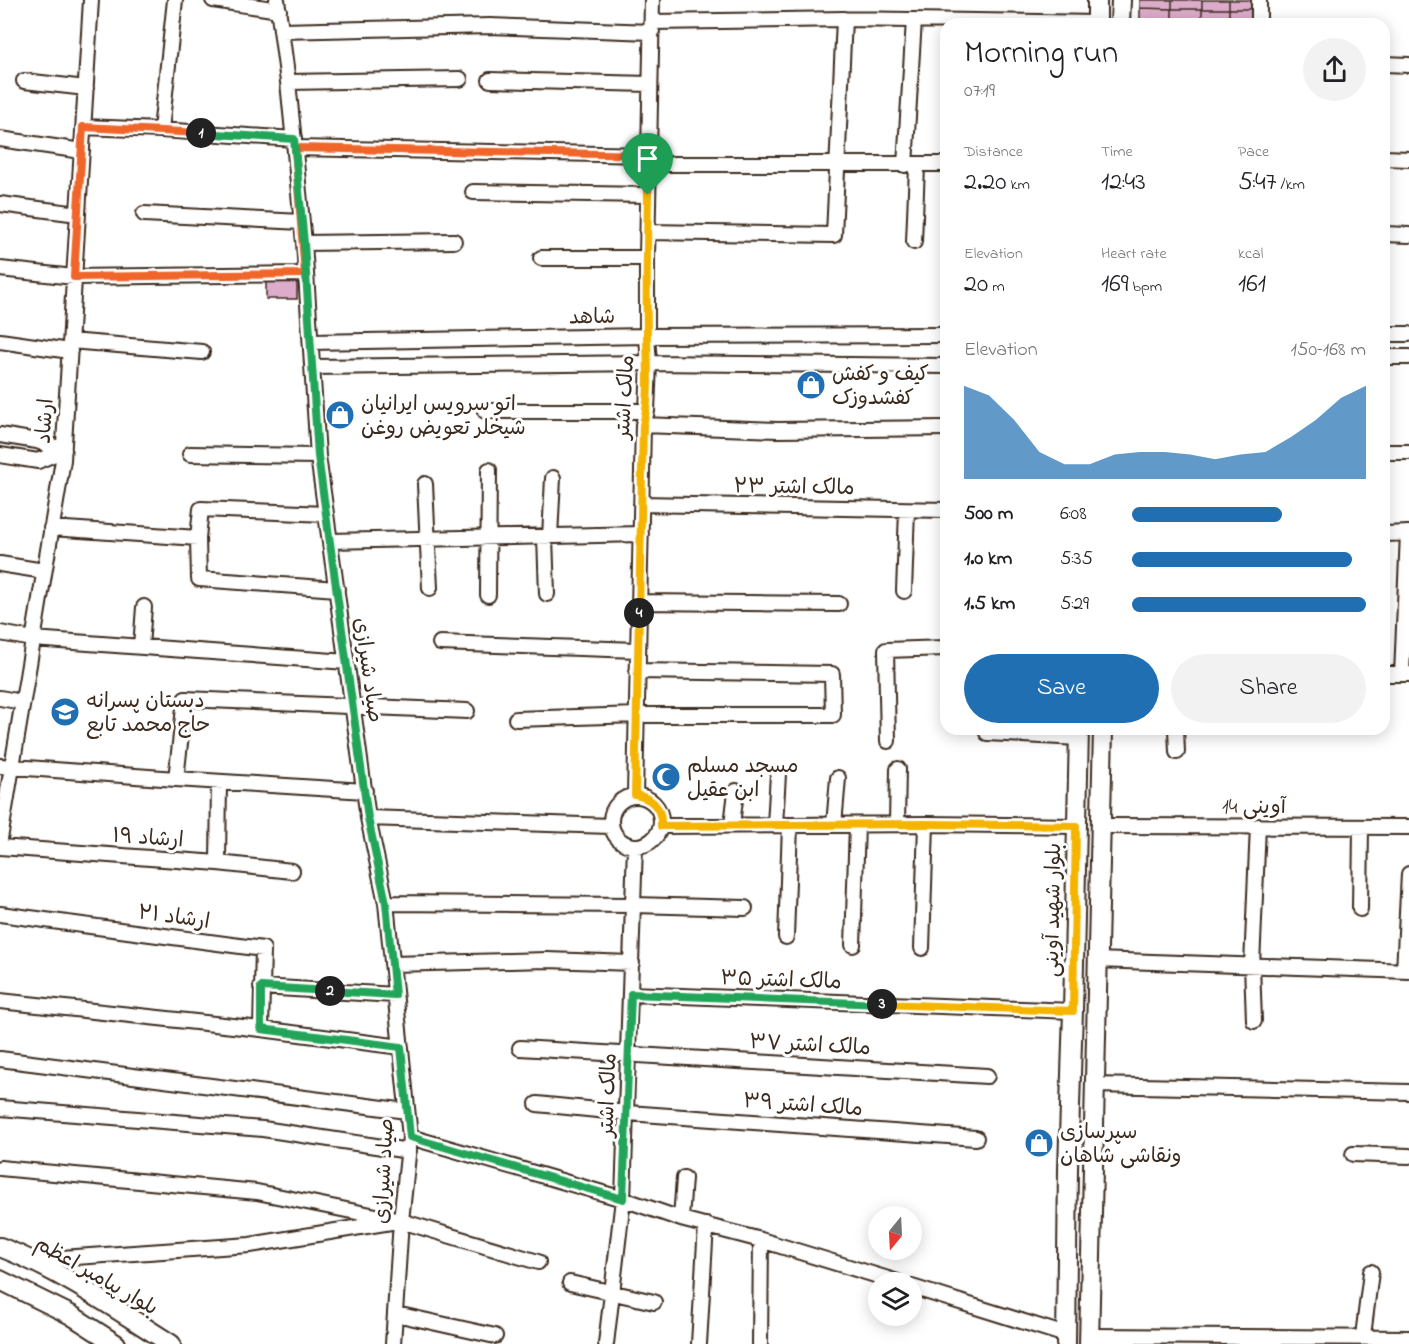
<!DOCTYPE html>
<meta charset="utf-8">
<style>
body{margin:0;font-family:"Indie Flower","Playpen Sans Arabic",sans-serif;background:#f2f2f2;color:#202124;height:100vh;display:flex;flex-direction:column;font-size:22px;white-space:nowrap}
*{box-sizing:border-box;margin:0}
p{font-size:20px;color:#757577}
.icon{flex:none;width:33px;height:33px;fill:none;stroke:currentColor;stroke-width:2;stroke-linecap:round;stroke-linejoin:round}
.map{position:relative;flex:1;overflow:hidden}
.drawer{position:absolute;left:940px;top:18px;width:450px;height:717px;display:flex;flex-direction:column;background:#fff;border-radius:18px;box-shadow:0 3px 15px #0003}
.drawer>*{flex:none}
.needle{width:39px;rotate:198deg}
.fabs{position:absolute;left:868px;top:1206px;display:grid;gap:12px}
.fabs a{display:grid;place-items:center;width:54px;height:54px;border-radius:50%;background:#fff;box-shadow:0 3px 15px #0003;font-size:30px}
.pin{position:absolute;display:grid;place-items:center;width:51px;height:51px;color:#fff;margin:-62px -26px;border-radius:50% 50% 50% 0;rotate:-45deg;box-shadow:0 0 6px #0007}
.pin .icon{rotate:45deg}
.km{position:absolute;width:30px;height:30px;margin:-15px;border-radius:50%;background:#222;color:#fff;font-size:16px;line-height:30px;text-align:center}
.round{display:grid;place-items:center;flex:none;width:63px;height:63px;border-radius:32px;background:#f2f2f2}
.summary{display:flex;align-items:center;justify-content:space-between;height:102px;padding:0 24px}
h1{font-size:33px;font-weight:600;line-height:45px}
.stats{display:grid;grid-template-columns:repeat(3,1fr);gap:9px;height:102px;padding:6px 24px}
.stats div{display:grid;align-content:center}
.stats b{font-size:26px;font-weight:600}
.stats small{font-size:16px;font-weight:400}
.stats p{font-size:16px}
.chart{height:168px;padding:12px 24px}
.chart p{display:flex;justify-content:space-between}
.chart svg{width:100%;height:108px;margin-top:6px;fill:#1f6fb2;opacity:.7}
.button{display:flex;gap:12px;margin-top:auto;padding:12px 24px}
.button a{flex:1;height:69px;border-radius:36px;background:#1f6fb2;color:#fff;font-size:24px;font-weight:600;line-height:69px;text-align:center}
.button a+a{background:#f2f2f2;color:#202124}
ul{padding:0 24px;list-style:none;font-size:20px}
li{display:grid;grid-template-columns:96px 72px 1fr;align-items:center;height:45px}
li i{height:15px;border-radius:8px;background:#1f6fb2}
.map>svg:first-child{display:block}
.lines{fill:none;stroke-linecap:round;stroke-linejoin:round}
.stream{stroke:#6f879b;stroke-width:4}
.building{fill:#ddaccb;stroke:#3b2a1e;stroke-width:1.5}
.minor-casing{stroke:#3b2a1e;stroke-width:18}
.major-casing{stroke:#3b2a1e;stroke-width:22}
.minor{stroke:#fff;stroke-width:14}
.major{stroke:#fff;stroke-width:18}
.split-1-casing{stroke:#fff;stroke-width:12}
.split-2-casing{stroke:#fff;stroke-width:12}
.split-3-casing{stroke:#fff;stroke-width:12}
.split-4-casing{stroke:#fff;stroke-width:12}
.split-5-casing{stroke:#fff;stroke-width:12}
.split-1{stroke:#f0652b;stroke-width:8}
.split-2{stroke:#22a559;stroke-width:8}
.split-3{stroke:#22a559;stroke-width:8}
.split-4{stroke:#f5b400;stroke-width:8}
.split-5{stroke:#f5b400;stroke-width:8}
.labels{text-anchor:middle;stroke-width:6;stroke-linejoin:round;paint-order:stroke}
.street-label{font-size:21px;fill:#3b2a1e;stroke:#fff}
.poi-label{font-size:21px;fill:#3b2a1e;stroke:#fff;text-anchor:start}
</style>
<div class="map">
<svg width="1409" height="1344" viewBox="0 0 1409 1344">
<rect width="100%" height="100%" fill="#fff"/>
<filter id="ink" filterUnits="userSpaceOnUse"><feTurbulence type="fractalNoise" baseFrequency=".0167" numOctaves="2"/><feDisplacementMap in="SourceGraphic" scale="12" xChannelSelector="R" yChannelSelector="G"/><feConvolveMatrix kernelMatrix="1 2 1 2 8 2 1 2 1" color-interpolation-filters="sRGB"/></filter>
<g filter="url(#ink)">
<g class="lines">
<!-- stream -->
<path class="stream" d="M1112 11V0"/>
</g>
<!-- building -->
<path class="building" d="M1140 0H1172V9L1140 8Z
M1172 0H1202V9H1172Z
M1202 0H1229V9H1202Z
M1229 0H1254V9H1229Z
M1140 8 1172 9V24H1140Z
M1172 9H1202V24H1172Z
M1202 9H1229V24H1202Z
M1229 9H1254V24H1229Z
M266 281H297V299H266Z"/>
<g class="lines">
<!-- minor casing -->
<g class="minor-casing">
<path id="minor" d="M213 0 279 10
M277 0 288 82 304 243 318 456 368 818 386 903 410 1137 401 1221 393 1344
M1259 0V24
M652 22 844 19 1097 23
M281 31 490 26 652 32
M1384 64 1409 65
M490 80 650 84
M24 81 86 88
M288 82 460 79
M83 127 161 130 294 139
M161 130 175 0
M0 139 82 151
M295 148 649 155
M1384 158 1409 159
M649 164H946
M905 165 914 20
M473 192 648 195
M0 204 78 214
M144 214 302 222
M647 232 834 235 844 19
M1384 234 1409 235
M914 242 917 166
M304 243 454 241
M541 258H647
M0 269 74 277 305 274
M1384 334H1409
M0 341 70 351
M70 341 202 352
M311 342 647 336 946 335
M1384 357H1409
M313 367 649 363 946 366
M485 411H647
M643 425 778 430 946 428
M0 435 37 441 64 450 38 461 0 455
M1384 452H1409
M190 454 318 456
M425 484 430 588
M641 504 946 510
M326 514 201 509 198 538 199 579 337 589
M51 528 198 538
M1384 534 1409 533
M545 537 547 594
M550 537 553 478
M330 541 641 534
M0 564 44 571
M904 591 907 510
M488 595 489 470
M639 602 839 604
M0 633 33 639 347 662
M440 643 638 650
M141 647 144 607
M1384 674H1409
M1402 674 1408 533
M0 698 22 702
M516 719 637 715H833L832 674 637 671
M1176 729 1177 752
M987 733 1079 738
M888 741 886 650 946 648
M0 766 176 779 365 791
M176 779 185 699 467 711
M635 795 643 425 647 411 649 363 647 336V258L652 0
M611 821a25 25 0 1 1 50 0a25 25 0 1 1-50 0Z
M368 818 611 826
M897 824 898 769
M732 825 736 791
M775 825 778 774
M834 825 838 778
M661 826 926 824 1076 826
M1099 826 1409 827
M0 839 63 460 91 0
M0 847 218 863 292 871
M218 863 219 782
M386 903 634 905 745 908
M1360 909 1361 827
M0 914 263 949 261 1029
M786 937 790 825
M853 945 857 825
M922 948 926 824
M1096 960 1409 971
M392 964 547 960 632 963
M1404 971 1409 874
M261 987 395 995
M631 994 1073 1011
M0 1001 261 1029 401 1047
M1254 1021 1252 965 1258 826
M520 1048 987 1076
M0 1059 407 1111
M1093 1085 1409 1092
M537 1104 628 1113 976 1138
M0 1108 263 1129 409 1151
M410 1137 623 1199 681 1219 761 1240 898 1282
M1353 1154 1409 1156
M0 1168 257 1192 401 1221 538 1262
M681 1219 684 1178
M32 1260 250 1245 391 1222
M570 1283 654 1302
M912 1287 1066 1335
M396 1314 495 1336
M1089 1336 1409 1338
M1363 1336 1371 1272
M606 1344 623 1199 635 846
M699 1344 706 1225
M760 1344 761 1240"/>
</g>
<!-- major casing -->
<g class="major-casing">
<path id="major" d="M1097 24V0
M1120 24 1121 0
M0 1247C60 1270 117 1310 171 1344
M0 1280 71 1315 116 1344
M1066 1344 1068 1169 1073 1011 1079 729
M1089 1344 1103 729"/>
</g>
<!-- minor -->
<use href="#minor" class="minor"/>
<!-- major -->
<use href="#major" class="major"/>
</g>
</g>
<g class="lines" filter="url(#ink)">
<!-- split-1 casing -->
<g class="split-1-casing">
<path id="split-1" d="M201 133 83 127 74 277 305 274 295 148 649 155 648 195"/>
</g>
<!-- split-2 casing -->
<g class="split-2-casing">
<path id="split-2" d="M201 133 294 139 304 243 318 456 368 818 386 903 395 995 330 991"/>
</g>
<!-- split-3 casing -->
<g class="split-3-casing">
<path id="split-3" d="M330 991 261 987V1029L401 1047 410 1137 623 1199 631 994 882 1004"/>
</g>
<!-- split-4 casing -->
<g class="split-4-casing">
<path id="split-4" d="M639 613 635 795C653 798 662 808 661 826L926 824 1076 826 1073 1011 882 1004"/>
</g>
<!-- split-5 casing -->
<g class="split-5-casing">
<path id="split-5" d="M639 613 643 425C651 395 647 365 647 334 646 288 647 241 648 195"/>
</g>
<!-- split-1 -->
<use href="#split-1" class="split-1"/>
<!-- split-2 -->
<use href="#split-2" class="split-2"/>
<!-- split-3 -->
<use href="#split-3" class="split-3"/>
<!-- split-4 -->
<use href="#split-4" class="split-4"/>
<!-- split-5 -->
<use href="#split-5" class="split-5"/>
</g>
<!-- icons -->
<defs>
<g id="shop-disc" transform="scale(1.5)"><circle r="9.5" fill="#1f6fb2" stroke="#fff"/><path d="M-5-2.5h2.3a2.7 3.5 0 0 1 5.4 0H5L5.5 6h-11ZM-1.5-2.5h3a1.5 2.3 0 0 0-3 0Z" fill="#fff"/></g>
<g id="school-disc" transform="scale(1.5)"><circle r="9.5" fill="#1f6fb2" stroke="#fff"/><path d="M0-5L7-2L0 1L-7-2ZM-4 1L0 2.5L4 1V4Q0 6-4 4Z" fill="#fff"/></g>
<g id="mosque-disc" transform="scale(1.5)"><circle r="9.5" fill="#1f6fb2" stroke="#fff"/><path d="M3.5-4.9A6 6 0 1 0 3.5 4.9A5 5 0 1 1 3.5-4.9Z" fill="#fff"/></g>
</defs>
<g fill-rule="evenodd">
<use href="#shop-disc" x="811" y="385"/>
<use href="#shop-disc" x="340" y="415"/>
<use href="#school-disc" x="65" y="712"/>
<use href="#mosque-disc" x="666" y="777"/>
<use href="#shop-disc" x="1039" y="1143"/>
</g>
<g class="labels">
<!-- street labels -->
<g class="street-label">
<text transform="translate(592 316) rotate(-1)" y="7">شاهد</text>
<text transform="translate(624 397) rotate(-87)" y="7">مالک اشتر</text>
<text transform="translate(44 421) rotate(-86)" y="7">ارشاد</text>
<text transform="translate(794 486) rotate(1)" y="7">مالک اشتر ۲۳</text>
<text transform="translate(369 670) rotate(82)" y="7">صیاد شیرازی</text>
<text x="1254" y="813">آوینی 14</text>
<text transform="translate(148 837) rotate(4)" y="7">ارشاد ۱۹</text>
<text transform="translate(1052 910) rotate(-89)" y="7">بلوار شهید آوینی</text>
<text transform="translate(174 916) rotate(8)" y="7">ارشاد ۲۱</text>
<text transform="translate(781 979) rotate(2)" y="7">مالک اشتر ۳۵</text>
<text transform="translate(810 1044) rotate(3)" y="7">مالک اشتر ۳۷</text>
<text transform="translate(607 1095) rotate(-88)" y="7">مالک اشتر</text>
<text transform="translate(803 1104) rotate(4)" y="7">مالک اشتر ۳۹</text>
<text transform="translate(383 1171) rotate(-87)" y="7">صیاد شیرازی</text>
<text transform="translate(97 1275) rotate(30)" y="7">بلوار پیامبر اعظم</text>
</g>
<!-- poi labels -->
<g class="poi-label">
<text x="832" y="380">کیف و کفش<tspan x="832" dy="24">کفشدوزک</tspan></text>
<text x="361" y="410">اتو سرویس ایرانیان<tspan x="361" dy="24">شیخلر تعویض روغن</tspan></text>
<text x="86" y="707">دبستان پسرانه<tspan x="86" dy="24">حاج محمد تابع</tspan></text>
<text x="687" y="772">مسجد مسلم<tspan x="687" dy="24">ابن عقیل</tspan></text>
<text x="1060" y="1138">سپرسازی<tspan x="1060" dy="24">و‌نقاشی شاهان</tspan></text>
</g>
</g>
</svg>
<div class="fabs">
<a><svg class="needle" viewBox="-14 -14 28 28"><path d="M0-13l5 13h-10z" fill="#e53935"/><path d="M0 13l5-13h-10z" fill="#757577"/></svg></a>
<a><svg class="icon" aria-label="layers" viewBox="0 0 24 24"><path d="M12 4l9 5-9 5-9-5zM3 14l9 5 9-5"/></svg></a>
</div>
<div class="pin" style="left:648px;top:195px;background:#1e9e55"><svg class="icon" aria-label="arrive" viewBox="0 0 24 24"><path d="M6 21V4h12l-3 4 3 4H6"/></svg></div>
<b class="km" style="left:201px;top:133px">1</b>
<b class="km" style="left:330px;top:991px">2</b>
<b class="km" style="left:882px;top:1004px">3</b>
<b class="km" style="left:639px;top:613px">4</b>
<section class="drawer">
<div class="summary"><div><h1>Morning run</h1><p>07:19</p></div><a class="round"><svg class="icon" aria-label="share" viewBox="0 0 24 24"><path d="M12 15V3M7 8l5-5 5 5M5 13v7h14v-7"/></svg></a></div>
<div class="stats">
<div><p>Distance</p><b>2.20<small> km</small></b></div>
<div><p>Time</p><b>12:43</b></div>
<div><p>Pace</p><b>5:47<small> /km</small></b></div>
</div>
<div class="stats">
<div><p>Elevation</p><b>20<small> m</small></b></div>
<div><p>Heart rate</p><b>169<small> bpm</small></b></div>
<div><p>kcal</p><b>161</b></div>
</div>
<div class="chart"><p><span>Elevation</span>150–168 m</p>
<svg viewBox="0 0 160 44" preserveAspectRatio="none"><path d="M0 44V6L10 10L20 20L30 33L40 38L50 38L60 34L70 33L80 33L90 34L100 36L110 34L120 33L130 27L140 20L150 11L160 6V44z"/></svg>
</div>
<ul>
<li><b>500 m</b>6:08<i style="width:64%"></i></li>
<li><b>1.0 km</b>5:35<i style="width:94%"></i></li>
<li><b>1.5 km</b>5:29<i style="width:100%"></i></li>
</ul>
<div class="button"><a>Save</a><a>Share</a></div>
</section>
</div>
